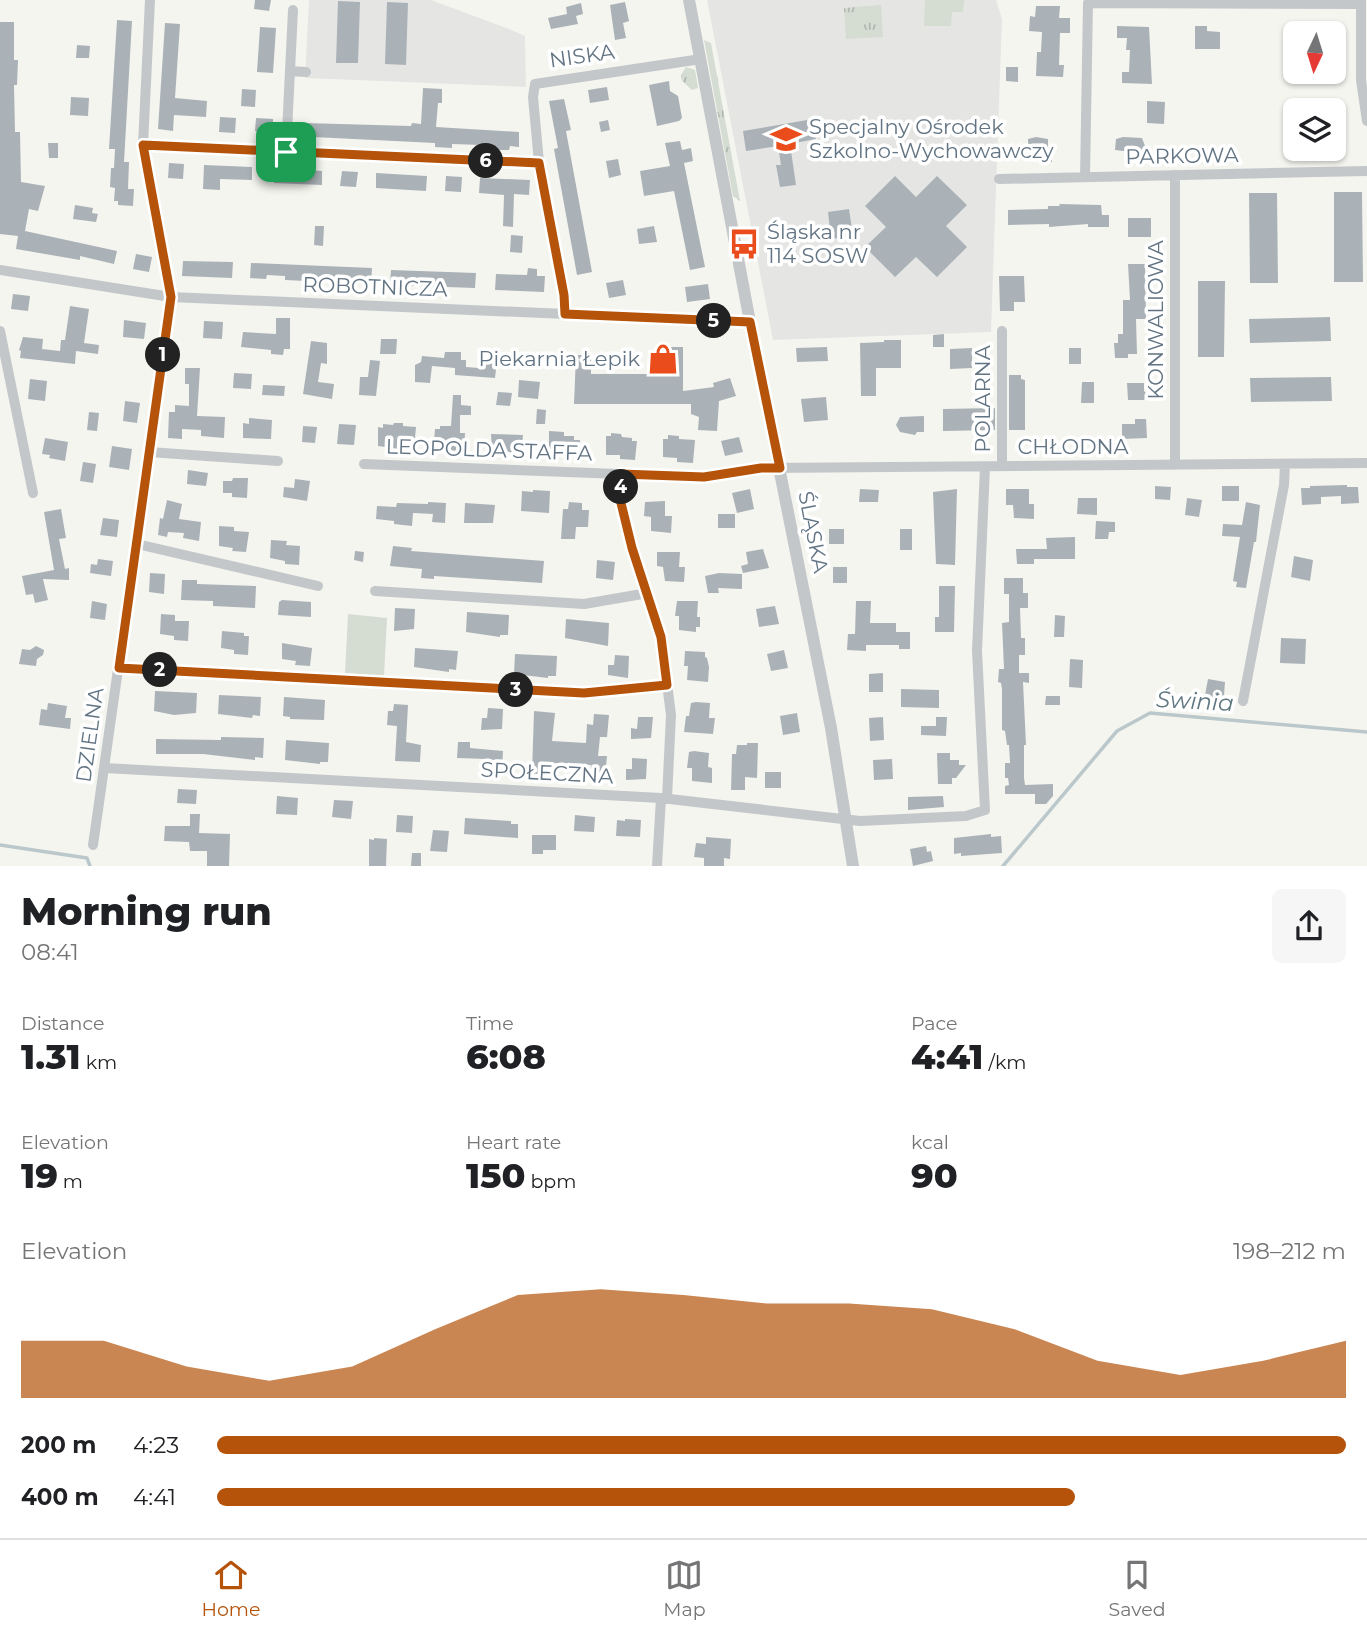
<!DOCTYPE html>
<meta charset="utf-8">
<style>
body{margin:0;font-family:Montserrat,sans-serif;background:#f6f6f6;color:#202124;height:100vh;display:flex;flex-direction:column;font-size:26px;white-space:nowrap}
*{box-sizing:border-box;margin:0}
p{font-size:23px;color:#757577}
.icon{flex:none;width:38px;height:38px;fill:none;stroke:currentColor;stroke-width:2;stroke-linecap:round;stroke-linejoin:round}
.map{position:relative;height:866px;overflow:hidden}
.drawer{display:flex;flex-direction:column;background:#fff;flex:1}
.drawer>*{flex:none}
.needle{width:46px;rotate:184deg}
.tools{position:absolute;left:1283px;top:21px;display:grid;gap:14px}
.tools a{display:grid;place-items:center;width:63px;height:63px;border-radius:10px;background:#fff;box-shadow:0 2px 5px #0004;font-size:35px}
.pin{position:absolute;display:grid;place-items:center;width:60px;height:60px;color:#fff;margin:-30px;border-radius:14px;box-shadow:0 4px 10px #0006}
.km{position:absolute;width:35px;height:35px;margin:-18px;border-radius:50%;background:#222;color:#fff;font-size:19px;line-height:35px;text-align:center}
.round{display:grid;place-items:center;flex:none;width:74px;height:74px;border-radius:10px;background:#f6f6f6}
.headline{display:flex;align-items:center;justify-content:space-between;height:119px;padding:0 21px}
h1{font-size:38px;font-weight:800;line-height:52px}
.metrics{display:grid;grid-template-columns:repeat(3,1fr);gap:10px;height:119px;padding:7px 21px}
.metrics div{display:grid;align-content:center}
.metrics b{font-size:35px;font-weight:800}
.metrics small{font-size:19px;font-weight:400}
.metrics p{font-size:19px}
.chart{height:196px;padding:14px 21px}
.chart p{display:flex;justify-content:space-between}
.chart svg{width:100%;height:126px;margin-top:7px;fill:#b45309;opacity:.7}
ul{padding:0 21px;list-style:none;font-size:23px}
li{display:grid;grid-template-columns:112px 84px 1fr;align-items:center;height:52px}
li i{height:18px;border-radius:9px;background:#b45309}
.dock{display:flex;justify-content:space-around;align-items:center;height:98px;border-top:2px solid #e0e0e0;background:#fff;font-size:19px;color:#757577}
.dock a{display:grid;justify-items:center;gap:4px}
.dock .current{color:#b45309}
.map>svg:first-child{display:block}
.built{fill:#e5e6e4}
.grass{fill:url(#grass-tufts)}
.pitch{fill:#d5dcd1}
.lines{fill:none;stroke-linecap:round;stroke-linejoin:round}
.stream{stroke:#bac7cb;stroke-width:3.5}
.building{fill:#aab2b7}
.minor{stroke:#c4c7ca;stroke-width:10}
.tertiary{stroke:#c4c7ca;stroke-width:12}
.route-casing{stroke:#fff;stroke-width:14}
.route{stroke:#b45309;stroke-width:9}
.labels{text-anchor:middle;stroke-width:7;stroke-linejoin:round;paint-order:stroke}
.street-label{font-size:21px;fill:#627483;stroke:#fff}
.poi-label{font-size:21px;fill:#627483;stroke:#fff;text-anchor:start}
.water-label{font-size:23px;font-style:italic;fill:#5e7780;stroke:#fff}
</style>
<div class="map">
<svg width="1367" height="866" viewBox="0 0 1367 866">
<defs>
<pattern id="grass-tufts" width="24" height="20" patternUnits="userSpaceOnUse" patternTransform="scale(1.75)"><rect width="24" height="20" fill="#d5dcd1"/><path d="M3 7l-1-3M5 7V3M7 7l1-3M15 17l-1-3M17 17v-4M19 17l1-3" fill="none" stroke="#b0b7af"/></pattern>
</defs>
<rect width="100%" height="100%" fill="#f5f5f0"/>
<!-- built -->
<path class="built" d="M309 0H431L509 29 525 36 526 87 305 78Z
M707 0H996L1002 19 991 332 773 340Z"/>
<!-- grass -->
<path class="grass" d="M881 5 883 37 846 39 844 8Z
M704 40 711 43 740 201 733 196Z
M686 67 695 70 698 88 692 90 682 81 681 75Z"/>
<!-- pitch -->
<path class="pitch" d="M925 0H964L963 12H952L951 26H924Z
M348 614 387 618 384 676 345 673Z"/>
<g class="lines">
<!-- stream -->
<path class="stream" d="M0 845 87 858 90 866
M1003 866 1117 731 1150 713 1367 732"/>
</g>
<!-- building -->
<path class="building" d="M255 0H271L269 11 254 9Z
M338 1 360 2 358 63H336Z
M387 2 408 3 406 65 385 64Z
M625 2 629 21 623 23 626 38 615 40 610 5Z
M581 3 583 14 576 16 578 24 551 29 548 18 567 14 566 7Z
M1036 6H1060L1059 18H1070V33H1060L1059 65H1064L1063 77 1036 76 1037 52H1041L1042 32 1029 31 1030 16 1035 17Z
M117 20 132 21 124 162H129L128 189H134L133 206 118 205V201H114L115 188 110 187 111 168H114L115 149H109Z
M0 22H14V60H18L17 85H14L15 132H20L21 182 45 186 38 211 29 209 25 231 117 251 114 264 80 256V260L16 249 18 236 0 234Z
M165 23 180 24 175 98 207 101 206 117 174 115 173 131 158 129Z
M1319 24H1331V33H1319Z
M1117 26 1149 27 1152 84 1122 83V72H1129L1130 50H1126L1127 38H1117Z
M1195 26H1207V31L1220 32V49H1195Z
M260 27 276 28 273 73 257 72Z
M1343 32V56H1334V33Z
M77 45 90 46 89 58H76Z
M1006 67H1018V82L1006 81Z
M669 81 670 91 678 96 682 118 679 121 657 126 649 85Z
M607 87 609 100 590 103 588 90Z
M423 88 442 89V103H438L436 127 519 132V147L510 146 509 150H482V145L452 144V148L435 147V143L313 137V135L305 134V123L411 126 412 123 421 124Z
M242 89 256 90 255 107 241 106Z
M71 97 89 98 88 116 70 115Z
M564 99 571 130 566 131 592 272 577 275 554 149 558 148 549 101Z
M1147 101 1165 102 1164 124 1147 123Z
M220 117 236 118 235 133 219 132Z
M1334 117H1343V137H1334Z
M256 118 273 119V134L255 131Z
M813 119 816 139 790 144 796 185 780 187 776 165H781L778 146 746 151 743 131Z
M608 120 610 130 601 132 599 122Z
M1036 137 1048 139V150H1052V162H1038V157L1028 156V139Z
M1123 137 1142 138 1145 146 1141 153 1115 150 1116 139Z
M680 141 682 150 691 148 693 161 684 163 705 267 690 270 674 191 644 196 640 171 670 166 665 143Z
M48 143H58V158H49Z
M618 159 621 175 609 178 606 161Z
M169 163 184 164 183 179 168 178Z
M204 165 252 167V180L220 179V190L203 189Z
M275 168 322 171V185L274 183Z
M342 171 358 172 356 187 340 186Z
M376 173 427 176 426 191 376 188Z
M446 176 462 177 461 192 445 191Z
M895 176 916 197 937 176 967 205 946 226 967 247 937 277 916 257 895 277 865 247 886 227 865 206Z
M480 178 530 180 529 195 514 194 513 227 503 226 504 195 479 193Z
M1334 192H1362L1363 282H1334Z
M1249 193H1277L1278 283H1250Z
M1059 204 1101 205 1102 215H1109V227H1088V224L1049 227V224L1008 225V210L1048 209V206H1060Z
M75 205 93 208 92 213 98 214 96 222 73 219Z
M849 209 853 236 831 239 828 212Z
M1128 218H1151V237H1128Z
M315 226H324L323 246 314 245Z
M654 226 657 242 639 244 637 229Z
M511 235 523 236 522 253 510 252Z
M136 254 152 257 149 272 133 269Z
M183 261 233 262 232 278 182 276Z
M251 263 372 268 371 284 285 280V276L267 275 266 279 250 278Z
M1128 264H1145L1146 319H1136L1137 354H1128V358H1115L1114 343H1118V334H1123V300H1130Z
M528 268 537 269V276H545L544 292 495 290 496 274 527 275Z
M391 270 476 273 475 288 390 285Z
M999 276H1024L1025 302H1014V311H1000Z
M623 280 626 295 609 298 606 283Z
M1198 281H1225L1224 357H1198Z
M708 284 710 299 687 302 685 287Z
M13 294 30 296 28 311 11 309Z
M70 306 89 309 84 343 99 345 98 354 76 351 75 364 20 358 21 351 19 350 23 337 43 339 42 349 60 351 61 340H65Z
M1330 317 1331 341 1250 343 1249 319Z
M276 318H290V349H284L283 355 271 354V350L241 347 243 332 276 334Z
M124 320 146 323 144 339 123 337Z
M204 321 223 322 222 339 203 338Z
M944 334V347H933V335Z
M381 339H397L396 354H380Z
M884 340H901V368H876V396H861L860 343 884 342Z
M311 341 327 343V364L321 363 318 382 334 384 332 399 303 394Z
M665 347H683V391L714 387 713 383 730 378 736 396 719 401 717 431 698 430 699 417 691 414V404H574L576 355H591V374H655V354L666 352Z
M827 347 828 361 797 362 796 348Z
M972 348V368L950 369V349Z
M1069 348H1081V364H1069Z
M445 352H461V360H466V367L479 368 480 360 497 361 495 378 455 375V368L432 366 430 383 415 382V365L421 362 422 356 444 358Z
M370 360 380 361 376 396 359 395 360 377H368Z
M185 368H200L197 416 225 417 224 438 201 436V430L182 429V439L168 438 169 412H175V405L189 406V384H185Z
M234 373 252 374 251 389 233 388Z
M1009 375H1021V379L1025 380V430H1009Z
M1331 377 1332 401 1251 402 1250 378Z
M30 379 47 381 45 401 28 399Z
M519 380 540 382 538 399 518 397Z
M1082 382H1094V403H1081Z
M1127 383H1144V391L1147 394 1144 400H1128Z
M263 385 285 386 284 396 262 395Z
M498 392 512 393 510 406 496 405Z
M453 395H461V405L471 406V415H460V433H465L464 452 435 448 434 442 435 429H440V426H451Z
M826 397 828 420 804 422 801 399Z
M125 401 140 403 137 423 123 421Z
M995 408V430L943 431V409Z
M537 409 546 410 545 424H536Z
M89 412 99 413 97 431 87 430Z
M924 416V432H917L915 435 900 432 896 425 900 417Z
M249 418 272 420 271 439 243 438V423L249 424Z
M1135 419H1146L1147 438 1122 439V424H1135Z
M394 423H403V426L416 427 415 438H409L407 450 378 446V427L383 428V424L393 425Z
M339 424 356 425 354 445 337 444Z
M303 426 317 427 315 443 302 442Z
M549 431 564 432V436H574V440H580L578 457 549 453Z
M611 433 621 434 622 437 632 438V441H637L635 460 620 459V455H606V436H611Z
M491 434 523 435 521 454 492 449Z
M668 435 679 436V439L695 440 693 463 677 462V458L663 457V439H668Z
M739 437 743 452 725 456 721 441Z
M45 438 68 442 65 461 49 458 50 455 42 454Z
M112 446 132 449 129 470 109 467Z
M83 462 96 464 93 483 80 481Z
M188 470 208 473 206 486 187 484Z
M233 478H248L247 498 232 497V493H223V481H232Z
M295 479 310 481 307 501 283 497 284 487 294 488Z
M1347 485V487H1358L1359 503 1341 504V496L1321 497V504L1302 505 1301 488H1310V486Z
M1155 486 1171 487 1170 500 1155 499Z
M1222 486H1239V501H1222Z
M750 489 754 509 737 513 732 493Z
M860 489 879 490 878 502H859Z
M957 489 955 565 936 564 933 492Z
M1006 489H1029V504H1034V519L1014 518 1013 505H1006Z
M533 490 550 491 549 513 521 511 522 491 533 492Z
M1078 498H1097V515L1077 514Z
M1187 498 1202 500 1199 517 1185 515Z
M167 500 182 504 179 519 201 522 199 541 183 538 184 533 168 532 167 537 158 535 160 518 163 519Z
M665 501V516H672L671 533 651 531V517L644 516 645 502Z
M428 502 446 503 445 523 432 522 433 514 413 513 412 526 394 524V521L376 519 377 506 396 507 397 503 428 504Z
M569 502 582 503V510H589L588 527H576L575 539H561L563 509H568Z
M1246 502 1260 505 1256 542H1254L1246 588 1236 587 1237 582 1233 581 1240 537 1222 536 1223 524 1242 525Z
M465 503 495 505 493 523H464Z
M61 509 66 538 59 539 65 569 69 568V580L43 579 48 600 35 603 33 594 26 595 22 576 54 570 44 512Z
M718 514H735V528H718Z
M103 518 119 520 117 537 100 535Z
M1096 521 1115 522V532H1109L1108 539H1095Z
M219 526 234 527V531L249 532 246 552 232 551 233 548 219 546Z
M829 529H844V544H829Z
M900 529H912V550H900Z
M1075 537V559H1034V564H1017L1016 549H1047L1046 538Z
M271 540 287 541 286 545 300 546 299 565 285 564V561L270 558Z
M393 546 412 548 411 551 544 561 542 583 434 576V579L421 578 422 569 390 566Z
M763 549 769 568 743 573 741 566 748 564 746 552Z
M355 551 364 552 363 562 354 560Z
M657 552H680L679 567H685L684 582 665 581 663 567 657 566Z
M1294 556 1313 560 1310 581 1291 577Z
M98 559 113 561 111 576 90 573 91 564 97 565Z
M597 560 615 562 613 580 596 578Z
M833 567H847V583H833Z
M150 573 165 574 164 594 149 592Z
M719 573 742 574V589L718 588 719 593H708L705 576Z
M1004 578H1023V593H1028V608H1020L1021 638H1025V655H1019V673H1029V683L1023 682 1026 745H1024V778L1025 785 1053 784V796L1046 804H1035V794H1005V786L1009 785 1008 778H1005V763H1010L1009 745H1007L1005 731 1002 730V689L1001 683 998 682 999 669H1004L1002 623 1009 622V594H1004Z
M182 580H197V584L256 586 255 608 213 606V601L181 600Z
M939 586H955L954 632H935V617H939Z
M282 600 311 602V617L278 615 279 602Z
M92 601 107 604 105 620 90 618Z
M677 601H698L697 617H700V627H696V632L679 630V616H675Z
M856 601H871L870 623H896V632H910V649H899V645H866V651L847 650 848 634H855Z
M775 606 779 624 759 627 756 609Z
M395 608 415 609 414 629 394 631Z
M467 612 509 615 508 635H500V637L466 632Z
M161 614 175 615V621H189L188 641 174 640V636L160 634Z
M1055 615 1065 616 1064 637H1054Z
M566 619 609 623 608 646 565 638Z
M222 631 244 633V636H249L248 655 234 654V650L221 648Z
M1281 638 1306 639 1305 664 1280 663Z
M282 643 312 648 310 666 295 665 296 661 282 659Z
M36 646 44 650 43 655 37 659 36 666 19 664 22 649 30 650Z
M415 648 458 651 456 670 449 669V672L414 667Z
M784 650 788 668 771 671 767 654Z
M685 651 705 652V657L707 658 709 667 708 682 687 680 688 666H684Z
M515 654 557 656 556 676H548V678L514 674Z
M615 655 629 656 628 678 608 675V665H614Z
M1070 659 1083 660 1082 688 1069 687Z
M883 673V692H869V674Z
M1208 679 1225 682 1223 709 1207 707 1209 696 1205 695Z
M901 689 939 690V708L901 707Z
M155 691 197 693 196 713 174 715 154 711Z
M219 695 261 697 260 716 253 715 252 718 218 714Z
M1046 696H1060V705H1045Z
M284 697 325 700 324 720 290 719V717L283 716Z
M696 702 710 703 709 718H715L713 734 684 732 686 716H689L691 703Z
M48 703 67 706 65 718H71L70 729 39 725 41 709 47 710Z
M394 704 408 705 406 742 421 745 420 762 395 761 397 726 387 725 388 711H393Z
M488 708 503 709 502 729 481 730 482 718H487Z
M534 711 555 713 552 741 586 743 587 724 593 725 594 714 609 715 607 737H600L598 756H607L605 777 590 776 591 765 554 763 553 777 532 773Z
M797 713 800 732 783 735 780 716Z
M638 717H653L651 738 631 739V728L637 729Z
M883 717 884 740 870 741 869 718Z
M936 717H947L946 736 921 735V726H936Z
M221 737 264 738 263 758 255 757V760L203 754H156V739L221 740Z
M286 740 329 743 328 762H320V764L285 760Z
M458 742H470V748L503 751 502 770 493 769V765L487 764V759L457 758Z
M747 743H758L757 778 745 777V790H731L732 754H736L737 745H747Z
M694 751 709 753 708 767 712 768V783L692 781V768H687L689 752Z
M937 753H950V760H959V765H966L956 778H952V784H938Z
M632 758 647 759 646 779 626 780V769H632Z
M892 759 893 779 874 780 873 760Z
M765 772H781V788H765Z
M178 789 197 790 196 804 177 803Z
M277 796 298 798 297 815 276 814Z
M943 796 944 807 908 810V797Z
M334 800 353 801 351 819 332 817Z
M190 814H200L199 833 230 834 229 866H207V851H190L189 842 164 841 165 826H190Z
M397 815 413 816 412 833 396 832Z
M575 815 595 817 594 832 574 831Z
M465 818 511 821V824H518V838L464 834Z
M625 819 641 820 640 837 616 836 617 820 625 821Z
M433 830 449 831 447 852 430 851Z
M991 834V837L1001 836 1002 853 961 856V853L954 854V838Z
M532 835H556V850H543V854H532Z
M706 837 731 839 730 859 724 858V866H704V858L694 857 696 843 706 844Z
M374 838 387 839 386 866H369V839L374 840Z
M926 846 927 852 931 851 933 861 913 866 910 849Z
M412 853H421V866H411Z"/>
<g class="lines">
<!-- minor -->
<path class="minor" d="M1361 0V80L1367 121
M290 71 306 72
M143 145 539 163
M286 152 293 10
M1085 177 1088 3 1361 4
M999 179 1367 171
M0 270 171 297 750 322
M565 315 563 287 539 163 533 97 535 84 701 59
M0 331 33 493
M1002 331V466
M149 452 278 461
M364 464 696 477 765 468 1367 463
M1175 465V175
M621 474V503L632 548 661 637 671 715 667 798
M137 544 318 586
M375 591 584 604 648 593
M119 668 584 693 667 685
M1243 701 1284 485 1285 464
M105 768 661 798 860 821 966 816 985 810 977 651 985 467
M93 845 171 297 143 145 150 0
M657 866 661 798"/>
<!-- tertiary -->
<path class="tertiary" d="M689 0 750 322 831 728 853 866"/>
</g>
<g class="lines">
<!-- route casing -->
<g class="route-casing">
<path id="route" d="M143 145 539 163 564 295 565 314 750 322 780 468H761L704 477 621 474V503L632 548 661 637 667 685 584 693 119 668 171 297Z"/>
</g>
<!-- route -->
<use href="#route" class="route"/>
</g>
<!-- icons -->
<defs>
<g id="school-bare" transform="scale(2.415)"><path d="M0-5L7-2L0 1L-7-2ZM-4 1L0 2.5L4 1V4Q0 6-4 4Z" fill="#ea4d1b" stroke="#fff" stroke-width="2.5" paint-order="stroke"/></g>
<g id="bus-bare" transform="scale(2.415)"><path d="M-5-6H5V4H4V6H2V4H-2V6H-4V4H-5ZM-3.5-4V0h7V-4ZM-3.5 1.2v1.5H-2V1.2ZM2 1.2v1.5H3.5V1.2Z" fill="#ea4d1b" stroke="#fff" stroke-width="2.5" paint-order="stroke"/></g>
<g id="shop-bare" transform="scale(2.415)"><path d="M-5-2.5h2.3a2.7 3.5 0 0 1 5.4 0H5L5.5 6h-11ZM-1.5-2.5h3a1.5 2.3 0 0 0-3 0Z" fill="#ea4d1b" stroke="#fff" stroke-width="2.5" paint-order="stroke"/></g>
</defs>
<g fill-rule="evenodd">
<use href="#school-bare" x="786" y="139"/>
<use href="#bus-bare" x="744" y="244"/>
<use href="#shop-bare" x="663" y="359"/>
</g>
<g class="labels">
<!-- street labels -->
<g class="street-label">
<text transform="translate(582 56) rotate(-8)" y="7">NISKA</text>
<text transform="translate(1182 156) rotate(-1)" y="7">PARKOWA</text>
<text transform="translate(375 287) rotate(2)" y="7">ROBOTNICZA</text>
<text transform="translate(1156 320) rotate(-90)" y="7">KONWALIOWA</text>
<text transform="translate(983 399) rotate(-90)" y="7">POLARNA</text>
<text x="1073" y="454">CHŁODNA</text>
<text transform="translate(489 450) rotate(2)" y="7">LEOPOLDA STAFFA</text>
<text transform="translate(813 532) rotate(79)" y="7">ŚLĄSKA</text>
<text transform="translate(90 735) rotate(-82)" y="7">DZIELNA</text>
<text transform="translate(547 773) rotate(3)" y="7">SPOŁECZNA</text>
</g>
<!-- poi labels -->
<g class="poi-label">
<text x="809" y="134">Specjalny Ośrodek<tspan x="809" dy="24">Szkolno-Wychowawczy</tspan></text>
<text x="767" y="239">Śląska nr<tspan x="767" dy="24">114 SOSW</tspan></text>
<text x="640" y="366" text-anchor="end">Piekarnia Łepik</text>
</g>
<!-- water labels -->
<g class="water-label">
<text transform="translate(1195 701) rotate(3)" y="8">Świnia</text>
</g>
</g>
</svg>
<div class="tools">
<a><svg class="needle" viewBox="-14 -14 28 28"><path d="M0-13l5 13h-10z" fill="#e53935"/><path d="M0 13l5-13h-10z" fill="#757577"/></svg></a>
<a><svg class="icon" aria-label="layers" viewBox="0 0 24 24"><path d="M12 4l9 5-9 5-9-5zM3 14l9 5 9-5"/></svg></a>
</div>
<div class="pin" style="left:286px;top:152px;background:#1e9e55"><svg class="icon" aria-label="arrive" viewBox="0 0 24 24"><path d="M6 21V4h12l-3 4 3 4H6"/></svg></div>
<b class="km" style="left:163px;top:355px">1</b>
<b class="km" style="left:160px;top:670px">2</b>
<b class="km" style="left:516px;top:690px">3</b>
<b class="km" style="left:621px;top:487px">4</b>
<b class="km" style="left:714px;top:321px">5</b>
<b class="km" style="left:486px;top:161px">6</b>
</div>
<section class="drawer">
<div class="headline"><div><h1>Morning run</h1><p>08:41</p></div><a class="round"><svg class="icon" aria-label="share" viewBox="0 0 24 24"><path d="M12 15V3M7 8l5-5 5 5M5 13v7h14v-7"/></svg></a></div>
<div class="metrics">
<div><p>Distance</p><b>1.31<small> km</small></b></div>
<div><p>Time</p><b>6:08</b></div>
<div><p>Pace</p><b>4:41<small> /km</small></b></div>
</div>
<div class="metrics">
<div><p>Elevation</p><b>19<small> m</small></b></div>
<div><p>Heart rate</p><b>150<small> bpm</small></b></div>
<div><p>kcal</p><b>90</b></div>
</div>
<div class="chart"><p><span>Elevation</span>198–212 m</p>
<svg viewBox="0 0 160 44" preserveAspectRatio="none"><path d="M0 44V24L10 24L20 33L30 38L40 33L50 20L60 8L70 6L80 8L90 11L100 11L110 13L120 20L130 31L140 36L150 31L160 24V44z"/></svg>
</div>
<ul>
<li><b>200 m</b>4:23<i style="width:100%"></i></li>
<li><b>400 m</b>4:41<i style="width:76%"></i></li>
</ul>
</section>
<nav class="dock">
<a class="current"><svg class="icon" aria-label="home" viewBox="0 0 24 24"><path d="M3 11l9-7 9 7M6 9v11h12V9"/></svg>Home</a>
<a><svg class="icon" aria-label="map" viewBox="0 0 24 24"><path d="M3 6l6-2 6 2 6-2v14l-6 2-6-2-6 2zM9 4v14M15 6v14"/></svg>Map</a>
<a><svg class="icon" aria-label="saved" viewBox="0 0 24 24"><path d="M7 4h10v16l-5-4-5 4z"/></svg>Saved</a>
</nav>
